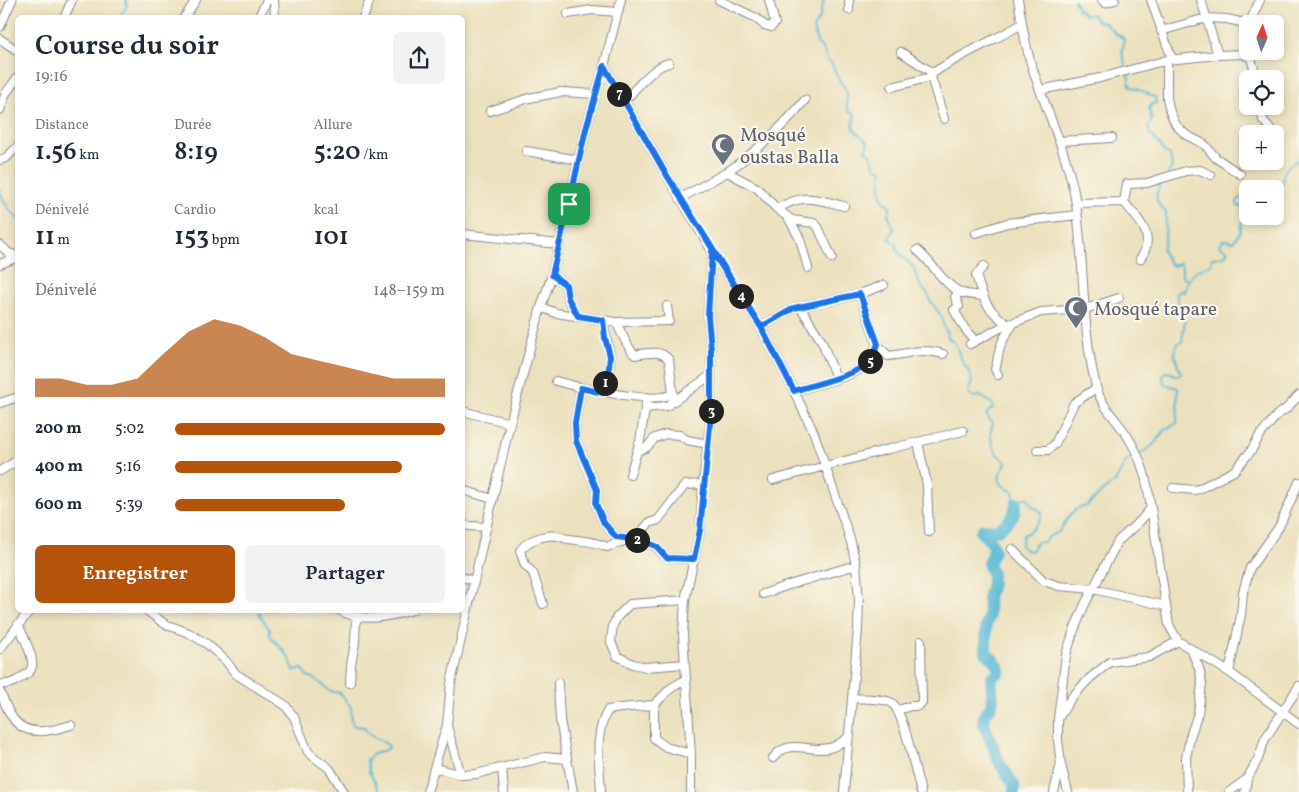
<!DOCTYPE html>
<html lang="fr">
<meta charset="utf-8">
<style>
body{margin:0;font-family:Vollkorn,serif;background:#f2f2f3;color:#1f2937;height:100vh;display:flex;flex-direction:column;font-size:19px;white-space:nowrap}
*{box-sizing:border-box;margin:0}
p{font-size:16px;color:#747a83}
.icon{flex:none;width:28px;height:28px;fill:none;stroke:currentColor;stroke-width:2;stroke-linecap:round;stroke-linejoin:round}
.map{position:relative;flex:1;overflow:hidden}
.side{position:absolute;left:15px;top:15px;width:450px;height:598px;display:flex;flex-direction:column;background:#fff;border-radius:8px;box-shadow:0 2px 8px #0003}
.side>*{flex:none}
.needle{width:32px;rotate:3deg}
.controls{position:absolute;left:1239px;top:15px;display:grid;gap:10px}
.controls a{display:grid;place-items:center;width:45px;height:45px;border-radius:8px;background:#fff;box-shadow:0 2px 8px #0003;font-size:25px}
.pin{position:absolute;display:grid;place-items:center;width:42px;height:42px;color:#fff;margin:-21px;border-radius:10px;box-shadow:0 2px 8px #0006}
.km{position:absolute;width:25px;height:25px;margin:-12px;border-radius:50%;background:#222;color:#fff;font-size:14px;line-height:25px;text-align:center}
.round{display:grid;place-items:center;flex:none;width:52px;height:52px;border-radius:8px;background:#f2f2f3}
.headline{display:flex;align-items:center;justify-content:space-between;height:85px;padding:0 20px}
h1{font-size:28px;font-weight:600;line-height:38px}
.figures{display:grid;grid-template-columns:repeat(3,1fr);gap:8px;height:85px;padding:5px 20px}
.figures div{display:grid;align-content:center}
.figures b{font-size:25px;font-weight:600}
.figures small{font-size:14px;font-weight:400}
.figures p{font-size:14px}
.chart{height:140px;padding:10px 20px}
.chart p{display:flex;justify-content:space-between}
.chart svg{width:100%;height:90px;margin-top:5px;fill:#b45309;opacity:.7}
.primary-button{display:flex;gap:10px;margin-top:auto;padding:10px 20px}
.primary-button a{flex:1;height:58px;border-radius:8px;background:#b45309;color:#fff;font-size:20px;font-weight:600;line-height:58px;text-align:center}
.primary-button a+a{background:#f2f2f3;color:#1f2937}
ul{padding:0 20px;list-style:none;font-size:16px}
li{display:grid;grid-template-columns:80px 60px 1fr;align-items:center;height:38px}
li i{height:12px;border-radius:6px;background:#b45309}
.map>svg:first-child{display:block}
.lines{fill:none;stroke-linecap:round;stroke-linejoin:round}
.stream{stroke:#55b7d3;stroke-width:2}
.river{stroke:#55b7d3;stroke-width:12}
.minor-casing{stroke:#84888e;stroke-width:10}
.minor{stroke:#fff;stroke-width:8}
.route-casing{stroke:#fff;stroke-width:10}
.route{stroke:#1a73e8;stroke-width:6}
.labels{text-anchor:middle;stroke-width:4.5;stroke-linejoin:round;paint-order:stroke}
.worship-label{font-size:19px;fill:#5b616d;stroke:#fbf7ec;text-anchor:start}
</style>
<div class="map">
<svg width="1299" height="792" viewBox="0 0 1299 792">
<rect width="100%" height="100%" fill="#fbf7ec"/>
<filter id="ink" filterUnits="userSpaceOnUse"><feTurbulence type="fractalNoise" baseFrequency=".02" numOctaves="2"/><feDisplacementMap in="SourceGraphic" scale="10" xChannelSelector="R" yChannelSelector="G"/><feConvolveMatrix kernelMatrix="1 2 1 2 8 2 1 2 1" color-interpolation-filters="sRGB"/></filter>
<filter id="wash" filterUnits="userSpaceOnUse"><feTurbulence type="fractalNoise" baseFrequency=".0096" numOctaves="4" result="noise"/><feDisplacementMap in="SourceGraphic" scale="20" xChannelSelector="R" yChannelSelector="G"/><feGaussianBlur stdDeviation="1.12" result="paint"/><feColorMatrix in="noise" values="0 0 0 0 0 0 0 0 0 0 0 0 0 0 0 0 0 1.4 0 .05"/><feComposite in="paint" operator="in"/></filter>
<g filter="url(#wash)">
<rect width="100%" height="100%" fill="#ece1be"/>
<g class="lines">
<!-- stream -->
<path class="stream" d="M824 0 819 19 813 28 817 43 823 49 827 60 831 63 840 81 847 91V105L849 112 855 114C855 119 852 123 853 128 853 129 865 140 868 142L865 150 870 153 875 168 882 170C881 180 879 193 884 202L889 204 890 209 888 215 894 229 889 239 896 243 897 251 914 268 916 276 921 287 928 294 931 302 942 317 943 325 946 330 948 338 955 343 962 361 969 371 972 383 968 391 969 395 972 397 980 396 992 403 993 409 990 410 986 414 993 425C988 432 992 447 997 454 1001 458 1004 458 1006 463 1004 467 1001 471 1000 474 997 485 1007 488 1013 492L1016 503 1018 499 1028 498 1032 506 1042 512C1041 522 1032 532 1023 535L1021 546 1026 550 1031 551 1037 542H1044L1050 536 1059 532 1070 515 1078 508 1087 506 1104 490 1115 482 1126 461 1136 456
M1074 0 1078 9 1085 15 1092 14 1097 21 1106 23 1107 26 1114 31V33C1130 39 1122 42 1122 53 1123 58 1126 64 1126 69
M121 18 122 12 127 7 126 0
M1128 74 1130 86C1135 90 1139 89 1145 92 1148 94 1150 96 1155 97L1156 103 1152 104 1149 108 1152 120 1148 126 1150 134 1160 145 1163 151 1170 155 1172 167 1168 173
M1162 181C1157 189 1153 199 1161 207 1163 209 1165 211 1166 213L1165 240 1162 250 1170 264 1174 266 1180 263 1182 268V276L1185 279H1188
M1266 189 1270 187 1280 189C1284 184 1282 179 1284 173 1287 166 1294 163 1299 158
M0 190 4 202 13 214H15L18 220
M1248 192 1237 201V205L1242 207 1248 206
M1140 454 1152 446 1165 430 1177 423 1178 388 1164 384 1163 376 1165 372H1168L1178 376 1181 373C1177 366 1177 360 1174 353L1178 343 1182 342 1185 320 1177 298V293L1180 291 1184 292C1187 277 1196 268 1211 265L1212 258C1218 256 1228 258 1227 250L1219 245 1223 240H1227L1233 242 1240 232 1242 221 1251 220 1252 216
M259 610 260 615 270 630V636L289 657 294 670 303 669 307 676C324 680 321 691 340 693L351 707V721L354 726 364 727C369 739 381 738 389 746L388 749 373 754 367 760 369 771 380 792"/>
<!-- river -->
<path class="river" d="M1014 792V785L999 762 983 721 986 712 990 709 993 700 991 678 999 672 1000 669 994 660 986 653V626L989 615 988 598 992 583V574L988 563 994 551 992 543 981 532 983 529 998 530C1009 519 1014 521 1016 503"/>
</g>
</g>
<g filter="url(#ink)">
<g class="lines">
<!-- minor casing -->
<g class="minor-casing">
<path id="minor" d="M274 0 275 18
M719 0 756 18 764 25 771 27 775 23 769 0
M1018 0C1022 20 1024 40 1030 60 1044 108 1069 154 1076 204 1085 264 1081 327 1096 386 1100 404 1115 418 1126 434 1142 458 1147 480 1151 508L1141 520 1118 541 1085 604 1074 630 1066 655 1058 719V740L1061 765 1068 792
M1102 0 1105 3 1115 0
M1151 0 1172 59
M849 10V0
M568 14 592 10 618 12
M64 18 72 0
M184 18 196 0
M258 18 267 0
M363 18 370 0
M1249 24 1260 0
M0 27 12 0
M1161 31 1206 18 1227 19 1249 24
M0 39 18 51
M901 52 933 73 931 77 944 119
M1218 55 1243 54 1251 58 1257 79
M1167 60V98L1170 112 1176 125 1186 135 1204 144 1216 158 1240 174
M604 66 663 169 712 251
M933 73C961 54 993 41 1022 24
M892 87 931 77
M1040 90 1100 78 1167 60 1218 55 1201 0
M624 102C633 91 655 65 669 63
M1260 106 1263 120 1274 133
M0 110 6 93 18 77
M490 111 529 98 561 92 596 94
M1059 141 1112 138
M526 151 579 160
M0 160 6 158 18 146
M727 172C757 151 781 129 805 100
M681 198 727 172 757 188 777 209 792 220 814 223 818 227 832 258
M1076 203 1124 202
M777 209C804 193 815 199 844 206
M788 217 800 239 808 268
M976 233 1007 223 1077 215
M462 234 559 244
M0 245 9 253 18 256
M917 250C932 262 943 284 960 292 966 295 976 295 983 296
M1140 259C1157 236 1139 220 1124 202L1127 184 1147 183 1186 171 1200 170 1211 175
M0 264 18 257
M984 266 976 275C984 302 986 308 1008 325
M552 275 566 285 568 299 578 316
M960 292 955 297 959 306 954 310 965 329 975 341
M541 307 556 313 616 322C621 331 627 348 635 355 646 353 662 349 669 360L673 393C659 406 576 387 556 381
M801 308 822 342 836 378
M603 320C604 333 609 345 610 357 611 369 605 381 603 393
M616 322 669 321 667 306
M761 327 794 308 860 294 884 285
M877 344 888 356C910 354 919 347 943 354
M970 344 1002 327 1041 312 1085 309 1119 298
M998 375 995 369C998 363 997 358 999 352 1001 341 1007 332 1014 323
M581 388 575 423 576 441 597 490 596 504 604 523 616 537 640 540 655 546 667 558 694 559
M794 391C815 384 854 378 869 362 873 357 875 350 877 344L860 294
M0 403 18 397
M645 408 667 406 711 375
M462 411 510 423
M918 442 927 485 929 532
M1037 450H1048L1055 444 1074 403 1096 388
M637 451 647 447 655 438 666 434 680 435 687 440 708 444
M0 471 18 460
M630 475 640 441 647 397
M773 480 889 449 963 431
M1173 488 1194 490 1199 489 1234 471 1251 451 1260 435 1278 414 1286 409 1299 395
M462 490 493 499
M1151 508 1169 625 1178 641 1191 649 1200 671 1202 684 1198 713 1190 737 1186 758 1187 792
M462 524 469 526 487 527
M640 540 643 530 649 523 658 520 685 485 703 484
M1012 549 1044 581 1059 586 1093 589 1166 606
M462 577 474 581
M763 594 792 584 856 565
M543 604 533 573 525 565 520 551C526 540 546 534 558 536 562 537 565 539 569 539 583 541 595 541 607 547L627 540
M146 610 165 624 189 633 207 644 225 660 236 674 285 705 294 717 308 752 319 761 329 768 344 792
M339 610C362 623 389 617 413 610
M0 649 30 610
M1191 649 1229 672 1241 615 1243 592 1250 568 1279 527 1299 482
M685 664 646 667 633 664 617 656 611 642 613 625 617 617 630 604 685 600
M1229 672 1299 724
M350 683 351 665 355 642 356 618
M558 683 560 720 573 792
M0 684C8 685 16 682 22 677 27 674 31 672 32 666 34 656 22 634 18 624
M0 692C4 700 7 710 12 717 25 738 52 731 71 725
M853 698C862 699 885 698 892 703 904 712 916 775 921 792
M654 705V738L666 747 691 754
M898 710 911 706H918L922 702 921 641
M1059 717 1071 698 1090 678 1110 662 1149 657 1178 641
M447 726 461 775
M773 758C790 737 807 753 829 748 837 747 843 741 850 736
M436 768 461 775 476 774 545 757 567 759
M502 768 504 792
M427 792 447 725 451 683 510 423 541 307 552 275 586 129 604 66 621 0
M601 792C600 765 593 735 608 710L621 708 654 705 671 688 685 680
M691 792V754L683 635 685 600 700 531 703 484 711 416V349L708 316 712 251 761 327 794 391 814 433 851 542 856 565 859 600 858 629 844 792
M1054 792 1060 767
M1229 792 1247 779
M1245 792 1247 779 1258 759 1265 739 1299 686"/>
</g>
<!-- minor -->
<use href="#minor" class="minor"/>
</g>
</g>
<g class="lines" filter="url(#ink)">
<!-- route casing -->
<g class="route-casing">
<path id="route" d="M569 204 552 275 566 285 568 298 578 316 603 320 605 338 610 356 609 367 603 393 581 388 575 423 576 441 597 490 596 504 604 523 616 537 640 540 656 546 667 558 694 559 700 530 711 416V349L708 316 712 251 761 327 794 308 860 294 878 344C875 350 873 357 869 362 855 376 814 384 794 391L761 327 663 169 604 66 586 129 569 204"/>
</g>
<!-- route -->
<use href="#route" class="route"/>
</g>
<!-- icons -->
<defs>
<g id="mosque-pin" transform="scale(1.25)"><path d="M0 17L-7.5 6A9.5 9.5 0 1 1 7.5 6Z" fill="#6b7280" stroke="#fbf7ec"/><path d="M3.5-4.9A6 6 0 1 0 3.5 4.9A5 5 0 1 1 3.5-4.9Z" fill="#fff"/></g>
</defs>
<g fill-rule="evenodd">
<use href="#mosque-pin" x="723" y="145"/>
<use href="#mosque-pin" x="1076" y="308"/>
</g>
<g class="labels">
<!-- worship labels -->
<g class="worship-label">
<text x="740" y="141">Mosqué<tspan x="740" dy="22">oustas Balla</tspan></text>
<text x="1094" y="315">Mosqué tapare</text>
</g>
</g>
</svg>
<div class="controls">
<a><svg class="needle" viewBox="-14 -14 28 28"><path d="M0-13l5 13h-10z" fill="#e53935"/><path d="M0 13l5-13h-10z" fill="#747a83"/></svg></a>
<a><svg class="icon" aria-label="locate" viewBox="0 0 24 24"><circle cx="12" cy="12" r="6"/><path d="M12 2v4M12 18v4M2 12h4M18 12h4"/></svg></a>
<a>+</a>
<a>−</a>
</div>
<div class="pin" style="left:569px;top:204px;background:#1e9e55"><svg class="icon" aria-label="arrive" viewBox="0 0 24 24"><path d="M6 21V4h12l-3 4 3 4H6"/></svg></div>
<b class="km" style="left:605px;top:383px">1</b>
<b class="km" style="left:637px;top:540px">2</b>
<b class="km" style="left:711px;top:411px">3</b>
<b class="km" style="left:741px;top:296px">4</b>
<b class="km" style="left:870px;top:361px">5</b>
<b class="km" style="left:619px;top:94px">7</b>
<section class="side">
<div class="headline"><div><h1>Course du soir</h1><p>19:16</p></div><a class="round"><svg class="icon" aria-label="share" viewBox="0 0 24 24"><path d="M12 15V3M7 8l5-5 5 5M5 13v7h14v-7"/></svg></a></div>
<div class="figures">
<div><p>Distance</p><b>1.56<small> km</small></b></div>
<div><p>Durée</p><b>8:19</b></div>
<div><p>Allure</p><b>5:20<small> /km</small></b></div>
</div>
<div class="figures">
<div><p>Dénivelé</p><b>11<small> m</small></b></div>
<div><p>Cardio</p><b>153<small> bpm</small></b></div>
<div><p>kcal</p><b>101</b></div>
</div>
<div class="chart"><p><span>Dénivelé</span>148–159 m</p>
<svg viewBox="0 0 160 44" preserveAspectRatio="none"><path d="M0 44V35L10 35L20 38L30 38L40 35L50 23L60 12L70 6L80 9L90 15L100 23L110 26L120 29L130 32L140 35L150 35L160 35V44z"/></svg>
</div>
<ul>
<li><b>200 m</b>5:02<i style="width:100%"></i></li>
<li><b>400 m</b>5:16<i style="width:84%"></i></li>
<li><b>600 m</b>5:39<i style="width:63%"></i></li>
</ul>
<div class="primary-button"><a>Enregistrer</a><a>Partager</a></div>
</section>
</div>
